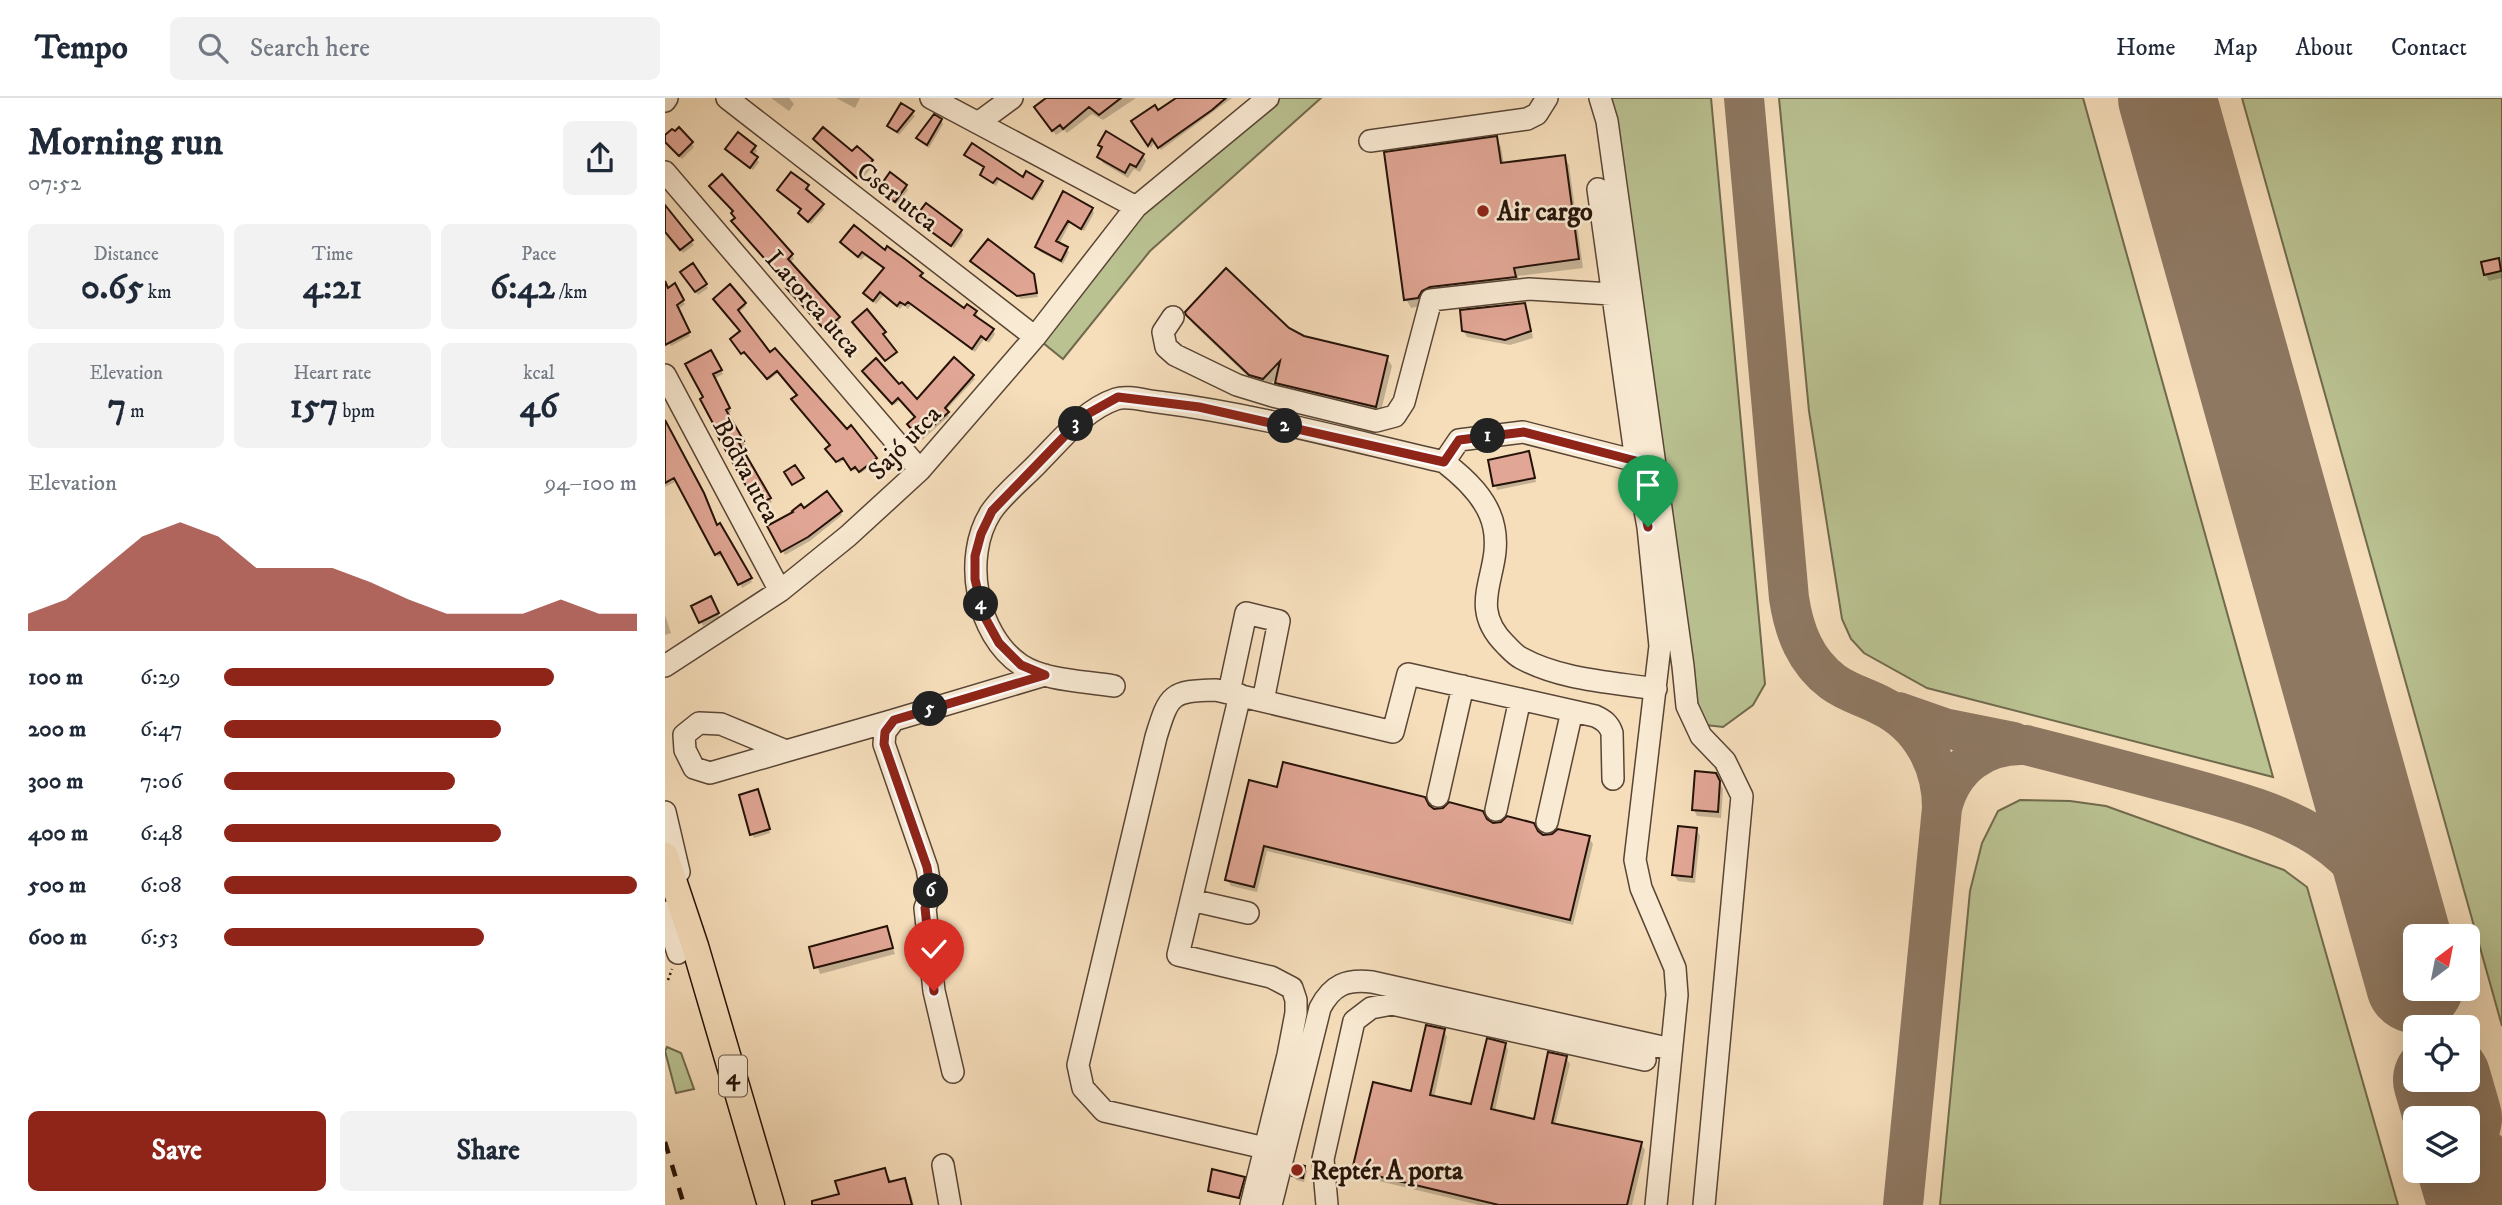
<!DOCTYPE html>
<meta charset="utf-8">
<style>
body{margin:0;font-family:"IM FELL DW Pica",serif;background:#f2f2f3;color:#1f2937;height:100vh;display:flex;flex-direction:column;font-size:26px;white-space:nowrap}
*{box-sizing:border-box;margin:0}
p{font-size:23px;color:#747a83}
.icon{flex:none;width:38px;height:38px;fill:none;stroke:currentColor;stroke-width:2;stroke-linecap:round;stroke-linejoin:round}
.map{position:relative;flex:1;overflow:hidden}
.sheet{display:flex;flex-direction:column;background:#fff;width:665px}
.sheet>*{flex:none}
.needle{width:46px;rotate:32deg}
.buttons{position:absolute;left:1738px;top:826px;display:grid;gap:14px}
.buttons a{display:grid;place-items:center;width:77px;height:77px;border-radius:10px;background:#fff;box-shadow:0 7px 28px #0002;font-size:35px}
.pin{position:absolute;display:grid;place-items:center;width:60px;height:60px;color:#fff;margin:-72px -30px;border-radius:50% 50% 50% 0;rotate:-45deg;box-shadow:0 0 7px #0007}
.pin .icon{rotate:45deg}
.km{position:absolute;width:35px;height:35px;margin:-18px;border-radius:50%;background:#222;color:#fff;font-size:19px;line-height:35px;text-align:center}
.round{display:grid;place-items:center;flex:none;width:74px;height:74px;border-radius:10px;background:#f2f2f3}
.summary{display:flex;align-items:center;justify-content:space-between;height:119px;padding:0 28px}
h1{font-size:38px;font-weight:700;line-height:52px}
.figures{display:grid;grid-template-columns:repeat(3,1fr);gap:10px;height:119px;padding:7px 28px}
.figures div{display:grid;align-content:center;border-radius:10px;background:#f2f2f3;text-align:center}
.figures b{font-size:35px;font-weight:700}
.figures small{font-size:19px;font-weight:400}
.figures p{font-size:19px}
.chart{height:196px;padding:14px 28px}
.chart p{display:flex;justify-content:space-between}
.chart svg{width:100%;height:126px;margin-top:7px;fill:#8f2418;opacity:.7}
.primary-button{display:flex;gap:14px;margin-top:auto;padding:14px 28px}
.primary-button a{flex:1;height:80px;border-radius:10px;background:#8f2418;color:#fff;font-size:28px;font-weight:700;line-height:80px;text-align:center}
.primary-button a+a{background:#f2f2f3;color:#1f2937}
ul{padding:0 28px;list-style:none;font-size:23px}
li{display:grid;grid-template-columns:112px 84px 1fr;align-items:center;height:52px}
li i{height:18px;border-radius:9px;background:#8f2418}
header{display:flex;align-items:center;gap:42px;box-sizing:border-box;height:98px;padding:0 35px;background:#fff;border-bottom:2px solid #e0e1e3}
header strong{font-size:33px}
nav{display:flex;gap:38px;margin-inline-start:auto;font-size:24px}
.search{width:490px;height:63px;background:#f2f2f3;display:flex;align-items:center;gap:18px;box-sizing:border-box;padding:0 24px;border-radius:10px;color:#747a83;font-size:26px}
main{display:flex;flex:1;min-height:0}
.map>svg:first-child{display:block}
.green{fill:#bac292;stroke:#706a4d;stroke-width:2}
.shadow{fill:#0003}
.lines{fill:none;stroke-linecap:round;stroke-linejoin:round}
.taxiway{stroke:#8e7862;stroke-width:40}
.runway{stroke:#8e7862;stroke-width:98}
.building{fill:#e1a695;stroke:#251208;stroke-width:2}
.minor-casing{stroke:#594535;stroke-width:24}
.major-casing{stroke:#251208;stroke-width:29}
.path{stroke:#251208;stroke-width:2.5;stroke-dasharray:2 3.5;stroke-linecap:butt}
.minor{stroke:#f9ead3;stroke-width:21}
.major{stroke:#f6debb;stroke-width:26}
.rail{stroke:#251208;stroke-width:4.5;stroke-dasharray:12 12;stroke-linecap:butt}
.route-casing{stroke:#fff;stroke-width:14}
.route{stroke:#8f2418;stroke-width:9}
.poi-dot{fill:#8f2418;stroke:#f9ead3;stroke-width:2.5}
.labels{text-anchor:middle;stroke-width:5;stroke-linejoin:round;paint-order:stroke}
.shield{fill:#f9ead3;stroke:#655345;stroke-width:2}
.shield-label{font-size:24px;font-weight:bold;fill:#251208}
.street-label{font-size:26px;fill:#251208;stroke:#f9ead3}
.poi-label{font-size:26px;font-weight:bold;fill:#251208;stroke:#f9ead3;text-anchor:start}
</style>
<header>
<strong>Tempo</strong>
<div class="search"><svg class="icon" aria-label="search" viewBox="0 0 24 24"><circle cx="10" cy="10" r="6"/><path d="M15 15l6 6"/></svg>Search here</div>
<nav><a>Home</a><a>Map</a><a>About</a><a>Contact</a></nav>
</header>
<main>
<section class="sheet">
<div class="summary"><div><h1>Morning run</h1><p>07:52</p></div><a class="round"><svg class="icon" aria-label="share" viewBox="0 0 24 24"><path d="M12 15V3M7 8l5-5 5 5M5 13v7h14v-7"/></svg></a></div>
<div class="figures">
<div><p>Distance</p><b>0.65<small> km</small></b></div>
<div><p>Time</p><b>4:21</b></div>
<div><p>Pace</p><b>6:42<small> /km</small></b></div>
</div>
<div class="figures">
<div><p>Elevation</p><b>7<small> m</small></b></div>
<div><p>Heart rate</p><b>157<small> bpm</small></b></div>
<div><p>kcal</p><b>46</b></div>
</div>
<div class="chart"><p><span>Elevation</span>94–100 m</p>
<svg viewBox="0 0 160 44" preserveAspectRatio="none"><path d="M0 44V38L10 33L20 22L30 11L40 6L50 11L60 22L70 22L80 22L90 27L100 33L110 38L120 38L130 38L140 33L150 38L160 38V44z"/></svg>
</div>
<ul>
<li><b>100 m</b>6:29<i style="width:80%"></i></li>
<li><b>200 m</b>6:47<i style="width:67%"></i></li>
<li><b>300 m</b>7:06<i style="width:56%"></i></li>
<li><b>400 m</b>6:48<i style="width:67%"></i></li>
<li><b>500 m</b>6:08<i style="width:100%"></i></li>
<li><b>600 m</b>6:53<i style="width:63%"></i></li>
</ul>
<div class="primary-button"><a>Save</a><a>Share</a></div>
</section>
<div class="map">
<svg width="1837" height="1107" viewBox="0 0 1837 1107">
<rect width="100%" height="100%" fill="#f6debb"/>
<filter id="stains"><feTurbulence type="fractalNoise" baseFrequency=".00286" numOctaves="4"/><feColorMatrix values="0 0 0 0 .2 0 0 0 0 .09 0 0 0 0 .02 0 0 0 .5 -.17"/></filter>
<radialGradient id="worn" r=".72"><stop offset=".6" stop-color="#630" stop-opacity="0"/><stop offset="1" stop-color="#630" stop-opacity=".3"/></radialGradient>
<!-- green -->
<path class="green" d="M612 0H656L485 153 398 261 377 244 478 112Z
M935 0H1046L1100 586 1088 607 1058 629 1041 627 1031 604Z
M1114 0H1418L1608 679 1262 590 1199 555 1186 541 1177 521 1144 313Z
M1577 0H1837V928Z
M1355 702 1405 703 1441 708 1619 772 1642 789 1733 1107H1275L1305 793 1317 745 1333 713Z
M2 949 16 955 29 991 11 995 0 953Z"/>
<!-- shadow -->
<path class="shadow" d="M106 0H124L129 6 124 13Z
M171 0H195L190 10Z
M383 0H471L438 22 427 16 402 35 399 32 391 37 374 16Z
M514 0H567L496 52 490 43 486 50 469 23 493 15Z
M237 7 250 18 234 37 224 28Z
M276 22 278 26 264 50 255 44 253 41Z
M0 40 26 45 29 49 17 61 1 45Z
M831 40 836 49 839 67 899 59 904 67 918 170 853 178 854 188 746 210 741 201Z
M150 41 207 63 209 67 195 83Z
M435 47 478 57 481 63 475 74 469 71 463 80 438 65 434 59 438 52Z
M90 49 92 53 88 58 94 64 88 72 62 51Z
M301 57 358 82 377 85 378 88 369 103 334 82 331 88 319 80 317 77 321 71Z
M241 88 243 92 232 106 215 91Z
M143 89 145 92 143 95 159 111 146 126 137 119 135 115 137 113 114 92Z
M399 95 427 111 429 115 419 133 405 125 394 146 404 154 398 166 374 153 372 149Z
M3 114 29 147 18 155 0 132V116Z
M251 121 296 133 298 137 289 150Z
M71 127 127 157 129 161 124 165 175 224 163 234 126 194 125 189Z
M177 144 220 155 256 176 258 182 299 213 311 214 313 219 312 221 328 232 330 236 324 245 319 241 310 254 246 207 243 211 238 207 235 211 218 198 211 206 200 195 219 171 200 158 196 162Z
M1833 162 1836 168 1837 180 1824 183 1821 177Z
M307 164 368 177 373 199 356 201Z
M27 167 43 190 33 197 19 178Z
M10 188 20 206 12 212 25 238 6 248 0 237V195Z
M52 203 80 206 81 208 73 215 105 257 212 363 196 375 192 370 189 373 181 361 174 365 163 354 167 347 134 297 114 274 104 282 82 255 79 257 67 241 77 234Z
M859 207 863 213 868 240 845 247 802 239 798 232Z
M522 216 623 231 638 240 722 260 727 268 715 317 617 293 612 285 613 278 603 289 591 286 528 226Z
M46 254 58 276 49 281 66 314 62 316 80 347 75 350 107 404 96 410 51 333 53 332 41 300Z
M290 262 310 281 280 313 284 318 257 342 246 329 252 320 235 302 229 307 200 276 252 304Z
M0 335 52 429 55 428 87 484 77 490 59 456 53 459 12 383 0 389Z
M863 355 871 384 832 392 825 363Z
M139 413 175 414 177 417 145 443 120 457 105 429Z
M45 501 55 519 38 528 28 509Z
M0 517 6 535 0 537Z
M1054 683 1058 691 1056 720 1032 718 1029 712Z
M614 691 764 709 827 726H836L878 738 924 740 928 746 908 827 602 753 592 794 566 788 562 782Z
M94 697 105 735 89 740 87 736Z
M1031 731 1035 738 1030 785 1013 783 1009 777Z
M221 830 230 856 155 876 146 850Z
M779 933 782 939 769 1000 808 1008 840 946 843 952 830 1013 870 1023 901 960 905 966 890 1027 976 1046 980 1052 967 1107H814L693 1078 689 1072 748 995Z
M639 1069 642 1073 639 1084 631 1082 629 1078Z
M220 1072 227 1085 239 1082 246 1096 249 1107H162Z
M578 1080 575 1101 546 1095 544 1092Z"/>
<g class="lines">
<!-- taxiway -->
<path class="taxiway" d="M1079 0 1124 500C1129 533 1140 563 1168 584 1183 595 1200 599 1217 608 1256 627 1277 667 1277 710L1238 1107
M1233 614 1279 630 1349 644
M1277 710C1287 669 1319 645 1361 647 1413 660 1465 674 1517 688 1628 718 1696 739 1741 855"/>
<!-- runway -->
<path class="runway" d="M1502 0 1750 886
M1777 982 1788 1020
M1802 1073 1812 1107"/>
</g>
<!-- building -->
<path class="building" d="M381 0H456L434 17 424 9 398 31 395 27 387 33 369 9Z
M511 0H561L547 12 493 50 487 41 483 48 466 23 490 7 493 12Z
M236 5 249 13 232 34 222 28Z
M269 16 277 21 262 47 251 40Z
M14 29 28 44 14 58 0 44V37L7 31 10 33Z
M158 29 187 53 192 48 208 62 192 80 148 41Z
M441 33 479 56 471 69 465 66 460 75 432 59 437 49 433 47Z
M73 34 91 48 86 54 93 59 85 70 60 51Z
M832 38 836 65 900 57 914 161 849 170 851 179 765 189 757 193 753 200 739 202 719 54Z
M307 45 358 79 361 73 378 83 367 101 332 80 328 85 315 77 319 69 299 57Z
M126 74 144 87 141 91 159 106 143 124 133 115 136 111 112 92Z
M225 74 242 87 230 104 213 91Z
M57 76 128 156 123 161 175 219 160 232 121 190 124 188 66 123 70 120 66 115 68 113 44 88Z
M398 93 428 110 416 131 403 123 391 143 403 149 396 163 370 149Z
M261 105 297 132 286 148 249 121Z
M0 107 28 142 15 152 0 134Z
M189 127 220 152 222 148 240 161 258 175 255 178 299 210 302 206 312 213 309 217 329 231 321 242 316 238 307 251 243 204 240 207 235 204 232 208 215 194 208 203 198 195 219 170 197 154 193 159 175 144Z
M323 141 369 176 372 195 352 198 305 163Z
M1834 160 1836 173 1819 177 1816 164Z
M28 165 42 186 30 194 15 174Z
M561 170 624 230 639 238 723 258 711 309 610 285 615 263 598 281 584 277 521 217 520 214Z
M0 183 3 190 10 185 19 202 12 207 25 234 0 247Z
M65 186 81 205 73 212 105 254 110 250 182 331 186 327 212 360 194 374 190 369 186 372 178 360 171 364 160 351 165 347 126 301 132 297 112 273 102 281 79 254 76 256 65 241 75 233 48 201Z
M860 205 866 233 840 242 797 233 795 212Z
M202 211 221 234 218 236 232 254 220 263 187 224Z
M46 252 57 272 48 276 65 310 61 312 79 343 74 345 106 400 92 407 49 332 51 331 35 301 38 299 20 266Z
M289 259 309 277 280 310 284 314 254 340 242 326 250 319 233 300 227 306 197 273 211 260 234 286 237 284 252 301Z
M0 322 39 395 52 427 55 425 87 480 73 487 55 454 50 457 9 380 0 385Z
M864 353 870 380 828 388 823 362Z
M130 367 139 380 127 387 119 374Z
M162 393 177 413 143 439 116 454 102 428 128 414 127 413 136 406 139 410Z
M46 498 54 515 34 525 26 508Z
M618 664 760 699 764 707 769 711 778 710 784 704 818 713 822 721 828 725 836 724 842 718 869 725 873 733 878 737 887 736 893 731 925 738 905 822 599 748 589 789 560 782 584 682 612 689Z
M1030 673 1051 675 1055 683 1053 714 1027 712Z
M93 691 105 731 85 737 74 697Z
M1013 728 1032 730 1027 779 1007 777Z
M222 828 228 850 149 870 144 849Z
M761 927 780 931 765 997 806 1006 822 940 841 945 826 1011 869 1021 883 954 902 958 887 1025 977 1044 962 1107H834L687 1072 708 984 746 993Z
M630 1065 640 1068 638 1080 627 1078Z
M220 1070 224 1084 240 1080 247 1107H147V1103L174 1096 170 1083Z
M547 1071 580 1079 574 1100 543 1093Z"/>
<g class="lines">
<!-- minor casing -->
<g class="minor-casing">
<path id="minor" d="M62 0 370 239
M266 0 471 109
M935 0 942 23 1018 568 1022 608 1036 638 1060 663 1077 698 1039 1107
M0 3 2 0
M313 25 347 0
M705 43 862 21 872 16 882 0
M0 74 255 372
M933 91 971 363 983 429 995 548 970 762 976 790 1010 870 1012 897 991 1107
M508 219 498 234 501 249 510 257 572 287 608 298 711 323 730 318 739 304 766 202 864 191 946 196
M0 277 115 493
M779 364 794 342 858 334 971 363
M0 568 115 493 183 438 255 372 370 239 471 109 603 0
M449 588C420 583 381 583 356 567 311 537 297 459 326 414 338 396 359 380 374 364 397 341 419 312 451 301 462 297 481 303 493 304 589 316 684 342 779 364 800 380 824 402 829 430 838 475 800 506 840 546 845 551 850 557 856 560 896 582 946 584 991 591
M564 594 581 515 614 523 598 603
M575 597 513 857 606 879 627 890 631 902V915L623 957 586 1107
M121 653 45 675 29 670 20 652 19 637 34 625 56 626 121 653 229 622
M773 698 798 588
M831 712 855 601
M0 714 14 774
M882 724 907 613
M526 802 583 815
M0 814 13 855
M288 974 269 893 260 810 266 794 262 770 219 646 220 634 229 622 380 577
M600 1050 439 1013 418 990 413 967 491 639C504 596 506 593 551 592L728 634 743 576 930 618C939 622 944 626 947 635L948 681
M278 1067 285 1107
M606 1107 655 910C667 887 681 881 707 884L1006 951
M662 1107 658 1061 689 923 706 910 727 906 980 962"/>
</g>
<!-- major casing -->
<g class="major-casing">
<path id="major" d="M0 758 30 848 106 1107"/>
</g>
<!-- path -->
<path class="path" d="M3 882 7 871"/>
<!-- minor -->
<use href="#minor" class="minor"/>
<!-- major -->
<use href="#major" class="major"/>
<!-- rail -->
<path class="rail" d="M0 1044 19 1107"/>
</g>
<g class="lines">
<!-- route casing -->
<g class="route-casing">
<path id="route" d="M269 893 260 810 266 794 262 769 219 646 220 634 229 622 380 577 356 567 334 545 318 516 310 481V458L316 436 327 413 419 318 453 299 534 309 779 364 794 342 859 334 971 363 983 429"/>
</g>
<!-- route -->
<use href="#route" class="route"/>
</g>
<!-- markers -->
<g class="poi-dot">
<circle cx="818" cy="113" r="7"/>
<circle cx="632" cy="1072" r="7"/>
</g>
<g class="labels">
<!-- shield labels -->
<rect class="shield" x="54" y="957.5" width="28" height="41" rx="5"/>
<g class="shield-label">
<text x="68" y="986">4</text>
</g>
<!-- street labels -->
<g class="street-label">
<text transform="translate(233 98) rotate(38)" y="9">Cser utca</text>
<text transform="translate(149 205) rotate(49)" y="9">Latorca utca</text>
<text transform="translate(239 344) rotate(-46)" y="9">Sajó utca</text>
<text transform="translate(82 372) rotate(62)" y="9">Bódva utca</text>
</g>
<!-- poi labels -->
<g class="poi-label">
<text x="832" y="122">Air cargo</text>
<text x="646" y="1081">Reptér A porta</text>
</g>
</g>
<rect width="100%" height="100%" filter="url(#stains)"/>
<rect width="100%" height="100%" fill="url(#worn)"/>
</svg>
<div class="buttons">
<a><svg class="needle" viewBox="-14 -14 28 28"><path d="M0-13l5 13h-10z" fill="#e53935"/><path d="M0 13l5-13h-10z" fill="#747a83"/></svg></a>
<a><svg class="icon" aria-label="locate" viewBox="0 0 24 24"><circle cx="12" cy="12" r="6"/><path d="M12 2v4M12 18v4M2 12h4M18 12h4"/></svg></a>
<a><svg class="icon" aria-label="layers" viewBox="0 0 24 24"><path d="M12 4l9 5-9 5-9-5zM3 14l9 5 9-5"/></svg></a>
</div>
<div class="pin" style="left:983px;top:429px;background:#1e9e55"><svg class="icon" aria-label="arrive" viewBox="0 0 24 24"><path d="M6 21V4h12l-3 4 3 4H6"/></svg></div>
<div class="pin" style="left:269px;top:893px;background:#d93025"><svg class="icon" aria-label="check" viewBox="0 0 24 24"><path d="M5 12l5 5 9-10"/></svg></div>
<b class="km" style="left:823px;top:338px">1</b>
<b class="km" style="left:620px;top:328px">2</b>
<b class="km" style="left:411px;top:326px">3</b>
<b class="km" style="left:316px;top:506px">4</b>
<b class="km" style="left:265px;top:611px">5</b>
<b class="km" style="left:266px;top:793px">6</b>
</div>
</main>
